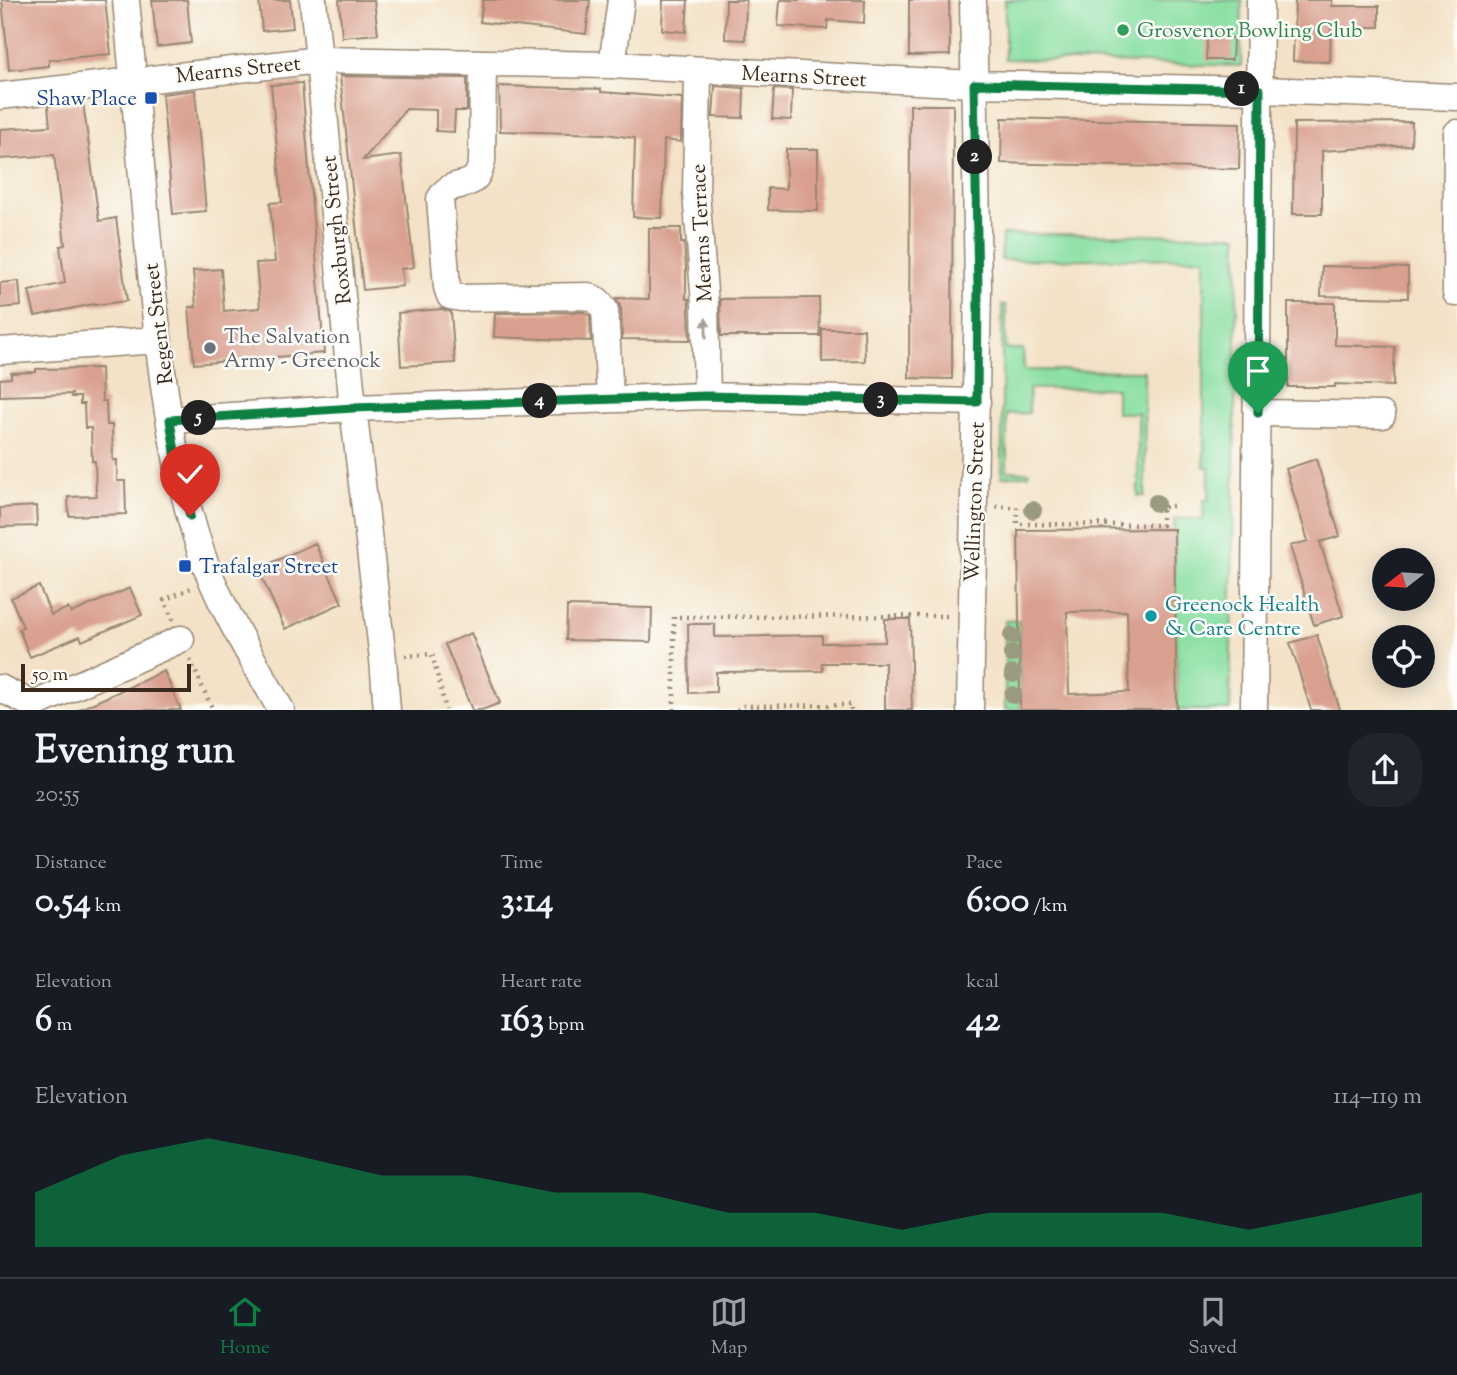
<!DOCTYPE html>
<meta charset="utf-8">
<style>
body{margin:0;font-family:"Sorts Mill Goudy",serif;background:#20242c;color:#f1f3f6;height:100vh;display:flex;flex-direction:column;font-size:26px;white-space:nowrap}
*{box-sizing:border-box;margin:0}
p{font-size:23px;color:#9ea1a6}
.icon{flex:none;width:38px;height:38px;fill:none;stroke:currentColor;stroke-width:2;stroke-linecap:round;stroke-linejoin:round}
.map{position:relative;height:710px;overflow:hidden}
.side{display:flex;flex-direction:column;background:#171b24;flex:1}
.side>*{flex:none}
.needle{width:46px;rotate:253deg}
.buttons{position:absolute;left:1372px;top:548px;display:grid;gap:14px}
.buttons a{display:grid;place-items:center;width:63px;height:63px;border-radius:50%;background:#171b24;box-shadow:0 4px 18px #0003;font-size:35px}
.scale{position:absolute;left:21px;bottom:18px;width:170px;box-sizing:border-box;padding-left:7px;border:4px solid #3b2a1e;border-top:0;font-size:19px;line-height:24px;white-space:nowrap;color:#3b2a1e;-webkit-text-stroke:5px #fdfcf7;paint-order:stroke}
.pin{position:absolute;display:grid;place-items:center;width:60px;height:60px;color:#fff;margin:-72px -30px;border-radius:50% 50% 50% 0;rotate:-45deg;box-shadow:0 0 7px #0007}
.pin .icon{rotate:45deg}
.km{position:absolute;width:35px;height:35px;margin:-18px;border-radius:50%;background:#222;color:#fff;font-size:19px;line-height:35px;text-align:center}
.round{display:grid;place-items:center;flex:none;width:74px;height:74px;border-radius:28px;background:#20242c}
.summary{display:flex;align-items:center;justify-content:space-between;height:119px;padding:0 35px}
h1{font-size:38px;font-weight:800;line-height:52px}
.stats{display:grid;grid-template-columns:repeat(3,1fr);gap:10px;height:119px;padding:7px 35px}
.stats div{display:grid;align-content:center}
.stats b{font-size:35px;font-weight:800}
.stats small{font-size:19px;font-weight:400}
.stats p{font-size:19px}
.chart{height:196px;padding:14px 35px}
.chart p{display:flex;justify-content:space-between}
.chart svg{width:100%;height:126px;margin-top:7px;fill:#0b8043;opacity:.7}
.tab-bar{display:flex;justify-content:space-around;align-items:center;height:98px;border-top:2px solid #363941;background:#171b24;font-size:19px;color:#9ea1a6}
.tab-bar a{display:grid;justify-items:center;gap:4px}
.tab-bar .on{color:#0b8043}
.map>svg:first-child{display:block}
.green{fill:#88dfa2;stroke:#628460;stroke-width:2}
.building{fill:#d9a090;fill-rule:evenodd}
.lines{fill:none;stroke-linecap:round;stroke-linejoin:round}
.minor-casing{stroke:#978672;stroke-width:29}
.path{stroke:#978672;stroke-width:4.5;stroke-dasharray:2 5;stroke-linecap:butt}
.minor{stroke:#fff;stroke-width:26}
.tree{fill:#9a9a80}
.oneway{fill:#a79f9a}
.route-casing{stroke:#fff;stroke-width:14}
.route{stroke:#0b8043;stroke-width:9}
.leisure-dot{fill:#2e9e5b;stroke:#fdfcf7;stroke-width:2.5}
.transit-dot{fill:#1a4fb4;stroke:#fdfcf7;stroke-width:2.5}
.worship-dot{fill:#6b7280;stroke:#fdfcf7;stroke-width:2.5}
.culture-dot{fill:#0f9aa8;stroke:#fdfcf7;stroke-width:2.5}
.labels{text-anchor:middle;stroke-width:5;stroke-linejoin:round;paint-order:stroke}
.leisure-label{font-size:21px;fill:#27864d;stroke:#fdfcf7;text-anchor:start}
.street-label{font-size:21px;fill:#3b2a1e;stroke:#fdfcf7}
.transit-label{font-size:21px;fill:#164399;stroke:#fdfcf7;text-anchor:end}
.worship-label{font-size:21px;fill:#5b616d;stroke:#fdfcf7;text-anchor:start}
.culture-label{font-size:21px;fill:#0d838f;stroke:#fdfcf7;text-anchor:start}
</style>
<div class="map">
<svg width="1457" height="710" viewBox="0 0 1457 710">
<rect width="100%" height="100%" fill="#fdfcf7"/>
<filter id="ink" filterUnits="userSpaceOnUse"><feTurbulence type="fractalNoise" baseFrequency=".0143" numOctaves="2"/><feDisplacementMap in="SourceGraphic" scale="14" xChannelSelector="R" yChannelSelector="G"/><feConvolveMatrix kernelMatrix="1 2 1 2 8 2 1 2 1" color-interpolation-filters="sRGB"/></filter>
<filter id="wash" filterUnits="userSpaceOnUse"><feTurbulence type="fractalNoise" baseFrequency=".00686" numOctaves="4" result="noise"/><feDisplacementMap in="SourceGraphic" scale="28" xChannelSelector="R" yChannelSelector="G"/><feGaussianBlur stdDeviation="1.57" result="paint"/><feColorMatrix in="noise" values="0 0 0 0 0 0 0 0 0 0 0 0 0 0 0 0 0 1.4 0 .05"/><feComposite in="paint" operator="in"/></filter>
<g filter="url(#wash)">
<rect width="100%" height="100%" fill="#f3e2c7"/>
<!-- green -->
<path class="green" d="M1005 0H1242L1241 66 1005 59Z
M1002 234 1238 235 1230 710H1177L1174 519H1203L1204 500 1209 499V467H1204V258L1001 260Z
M1002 305H1006V349H1023L1024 370 1144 371 1145 496H1138V413H1116V388L1029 389V413L1007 414V471L1029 472 1028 475 1002 477Z
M1019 620 1020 710H1005V621Z"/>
<g id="blocks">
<!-- building -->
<path class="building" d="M2 0H105L111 54 49 60V66L9 70Z
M152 0H187L191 43 157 47Z
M259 0H290L293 28 262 31Z
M339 0H374L378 34 342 37Z
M483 0H590L586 34 480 22Z
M663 0H688L686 32 662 30Z
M726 0H746L745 40 725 39Z
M780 0H865L864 23 828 20 827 29 778 26Z
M909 0H949L950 55 909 56Z
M1295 0H1332V6H1379V27H1331L1330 62 1293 61Z
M1207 38H1233L1232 60H1206Z
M340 76 467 78V111H455L454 132 436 131V110L406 109 363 160 401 155 414 267 401 269 403 286 363 290Z
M302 83 324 353 194 364 189 307H196L193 271 221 269 224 311 260 308 256 263 275 262 270 203 282 202 271 85Z
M499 86 601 89V92L682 98 681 142 664 140 662 218 633 217 635 138 605 134 500 131Z
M715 86 744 88 743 118 713 117Z
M774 89 792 90 791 120 772 119Z
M195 90 206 211 173 214 162 94Z
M83 102 99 221 116 218 127 301 94 305V304L35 316 29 291 65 283 60 246 65 245 54 155 0 159V129L50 126 48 106Z
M910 105H953L952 379 909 378Z
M1002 118 1240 123 1239 169 1001 163Z
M1412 122 1411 145 1322 151V214H1293L1294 123Z
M786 149H818V211L768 210V188L786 189Z
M649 228H681V243H684L686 268V299H689V305L690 340 622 339 621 309 616 298 649 299Z
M1322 266 1408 268V298L1321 296Z
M19 281 21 306 0 308V283Z
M819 298 820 336H721L720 299Z
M1288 303H1335V345L1395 347 1393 386 1335 384V387H1288Z
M442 309 451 312 455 363 401 366 398 313Z
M584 312 590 316 591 341 494 337 495 313Z
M822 329H864L865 361 822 362Z
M101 368 102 401H106L107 425H112L113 460H117V481H125L126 514 69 516 68 497 96 496 95 461H92L91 428H85L84 404H80V397H71L72 394 0 396V379L11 378V373L36 372V369Z
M1316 459 1340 536 1320 542 1343 616 1314 625 1290 546 1308 541 1286 469Z
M36 506 37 526 0 527V508Z
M1174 529 1177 710H1020L1018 530ZM1127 611 1129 692 1069 694 1067 612Z
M315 543 342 603 285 629 258 569Z
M39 586 51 615 68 608 71 613 130 588 142 615 82 641 80 636 30 657 19 629 23 627 11 598Z
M567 606 652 608 651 642 566 640Z
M885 619H910L912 710H885V663H822L823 671 716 672V692L689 693 688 624H715V637L822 635V643L885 642Z
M471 633 500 703 482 710H472L445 644Z
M1317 635 1340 710H1311L1290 643Z
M164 671 181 710H78Z"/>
</g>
</g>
<g filter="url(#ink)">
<use href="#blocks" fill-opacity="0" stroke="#978672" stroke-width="2"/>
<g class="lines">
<!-- minor casing -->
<g class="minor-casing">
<path id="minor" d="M126 0C134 84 141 169 149 253 159 354 169 458 202 555 221 609 253 659 281 710
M313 0 353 408 383 659 387 710
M483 63 482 161C475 197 453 174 440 199L447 287 450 296 461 298 588 296 598 301 605 310 610 399
M612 65 621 0
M698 71 696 193 705 304 707 396
M152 79 319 60 612 65 974 84 1260 90 1457 97
M0 96 133 81
M1456 293 1457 133
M0 351 158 340
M1258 413 1382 415
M170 420 353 408 707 396 977 402
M0 688 33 705 181 639
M970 710 978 288 973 0
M1254 710 1260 0"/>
</g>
<!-- path -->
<path class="path" d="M996 507H1017V524L1162 525V507L1174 506
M173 620 164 600 191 588
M405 656 432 654 446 710
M190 660 213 710
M674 710V617L948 616
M737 710 744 706 851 705V710"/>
<!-- minor -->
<use href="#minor" class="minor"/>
</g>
<!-- trees -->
<g class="tree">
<circle cx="1156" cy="503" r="9"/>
<circle cx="1033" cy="510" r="9"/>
<circle cx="1012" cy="636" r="9"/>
<circle cx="1012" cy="654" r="9"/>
<circle cx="1013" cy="674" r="9"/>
<circle cx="1013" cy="695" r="9"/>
</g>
<!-- one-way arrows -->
<defs><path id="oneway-solid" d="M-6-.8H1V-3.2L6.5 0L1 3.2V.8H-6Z" transform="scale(1.75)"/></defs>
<use class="oneway" href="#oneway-solid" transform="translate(706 328) rotate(-91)"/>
</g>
<g class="lines" filter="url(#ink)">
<!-- route casing -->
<g class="route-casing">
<path id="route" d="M190 516 177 465 170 420 353 408 707 396 977 402 978 288 974 84 1260 90 1258 413"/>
</g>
<!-- route -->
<use href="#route" class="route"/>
</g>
<!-- markers -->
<circle class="leisure-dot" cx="1123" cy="30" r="7"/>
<g class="transit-dot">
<rect x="144" y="91" width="14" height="14" rx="3.5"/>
<rect x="178" y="559" width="14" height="14" rx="3.5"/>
</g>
<circle class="worship-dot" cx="210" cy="348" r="7"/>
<circle class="culture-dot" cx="1151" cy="616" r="7"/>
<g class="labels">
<!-- leisure labels -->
<g class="leisure-label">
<text x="1137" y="37">Grosvenor Bowling Club</text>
</g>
<!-- street labels -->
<g class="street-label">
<text transform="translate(238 69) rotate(-6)" y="7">Mearns Street</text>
<text transform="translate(804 76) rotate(3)" y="7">Mearns Street</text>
<text transform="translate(336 230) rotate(-96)" y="7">Roxburgh Street</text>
<text transform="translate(701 233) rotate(-93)" y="7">Mearns Terrace</text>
<text transform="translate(158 324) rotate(-97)" y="7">Regent Street</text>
<text transform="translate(974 502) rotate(-88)" y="7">Wellington Street</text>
</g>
<!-- transit labels -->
<g class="transit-label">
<text x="137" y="105">Shaw Place</text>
<text x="199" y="573" text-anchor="start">Trafalgar Street</text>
</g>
<!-- worship labels -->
<g class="worship-label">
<text x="224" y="343">The Salvation<tspan x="224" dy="24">Army - Greenock</tspan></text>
</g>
<!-- culture labels -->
<g class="culture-label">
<text x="1165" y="611">Greenock Health<tspan x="1165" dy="24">&amp; Care Centre</tspan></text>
</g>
</g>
</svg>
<div class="buttons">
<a><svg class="needle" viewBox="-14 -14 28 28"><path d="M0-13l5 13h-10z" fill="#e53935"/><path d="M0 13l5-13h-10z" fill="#9ea1a6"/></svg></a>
<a><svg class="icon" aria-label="locate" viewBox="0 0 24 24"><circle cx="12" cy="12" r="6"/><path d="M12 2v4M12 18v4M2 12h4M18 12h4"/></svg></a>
</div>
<div class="scale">50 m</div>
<div class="pin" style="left:1258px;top:413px;background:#1e9e55"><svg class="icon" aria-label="arrive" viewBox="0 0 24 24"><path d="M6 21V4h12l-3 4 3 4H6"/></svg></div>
<div class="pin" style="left:190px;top:516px;background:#d93025"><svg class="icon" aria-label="check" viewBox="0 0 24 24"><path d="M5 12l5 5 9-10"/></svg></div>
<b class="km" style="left:1242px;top:89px">1</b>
<b class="km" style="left:975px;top:157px">2</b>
<b class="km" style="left:881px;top:400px">3</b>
<b class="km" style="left:540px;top:401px">4</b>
<b class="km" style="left:199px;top:418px">5</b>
</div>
<section class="side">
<div class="summary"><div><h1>Evening run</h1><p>20:55</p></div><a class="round"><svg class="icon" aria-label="share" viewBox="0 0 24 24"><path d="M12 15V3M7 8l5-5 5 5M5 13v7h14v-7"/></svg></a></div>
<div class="stats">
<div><p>Distance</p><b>0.54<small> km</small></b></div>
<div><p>Time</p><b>3:14</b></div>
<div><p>Pace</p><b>6:00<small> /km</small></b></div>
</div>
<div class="stats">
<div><p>Elevation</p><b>6<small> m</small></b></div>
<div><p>Heart rate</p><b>163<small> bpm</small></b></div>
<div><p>kcal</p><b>42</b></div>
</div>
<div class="chart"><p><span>Elevation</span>114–119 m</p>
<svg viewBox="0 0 160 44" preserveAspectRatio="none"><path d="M0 44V25L10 12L20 6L30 12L40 19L50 19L60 25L70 25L80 32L90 32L100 38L110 32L120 32L130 32L140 38L150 32L160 25V44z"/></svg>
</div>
</section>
<nav class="tab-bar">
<a class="on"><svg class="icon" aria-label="home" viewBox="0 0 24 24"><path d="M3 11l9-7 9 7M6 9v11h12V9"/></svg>Home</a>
<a><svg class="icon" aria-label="map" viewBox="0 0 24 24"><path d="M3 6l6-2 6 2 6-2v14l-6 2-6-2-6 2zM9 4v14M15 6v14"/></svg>Map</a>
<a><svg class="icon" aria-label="saved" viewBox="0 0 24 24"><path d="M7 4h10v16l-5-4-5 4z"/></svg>Saved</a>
</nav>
